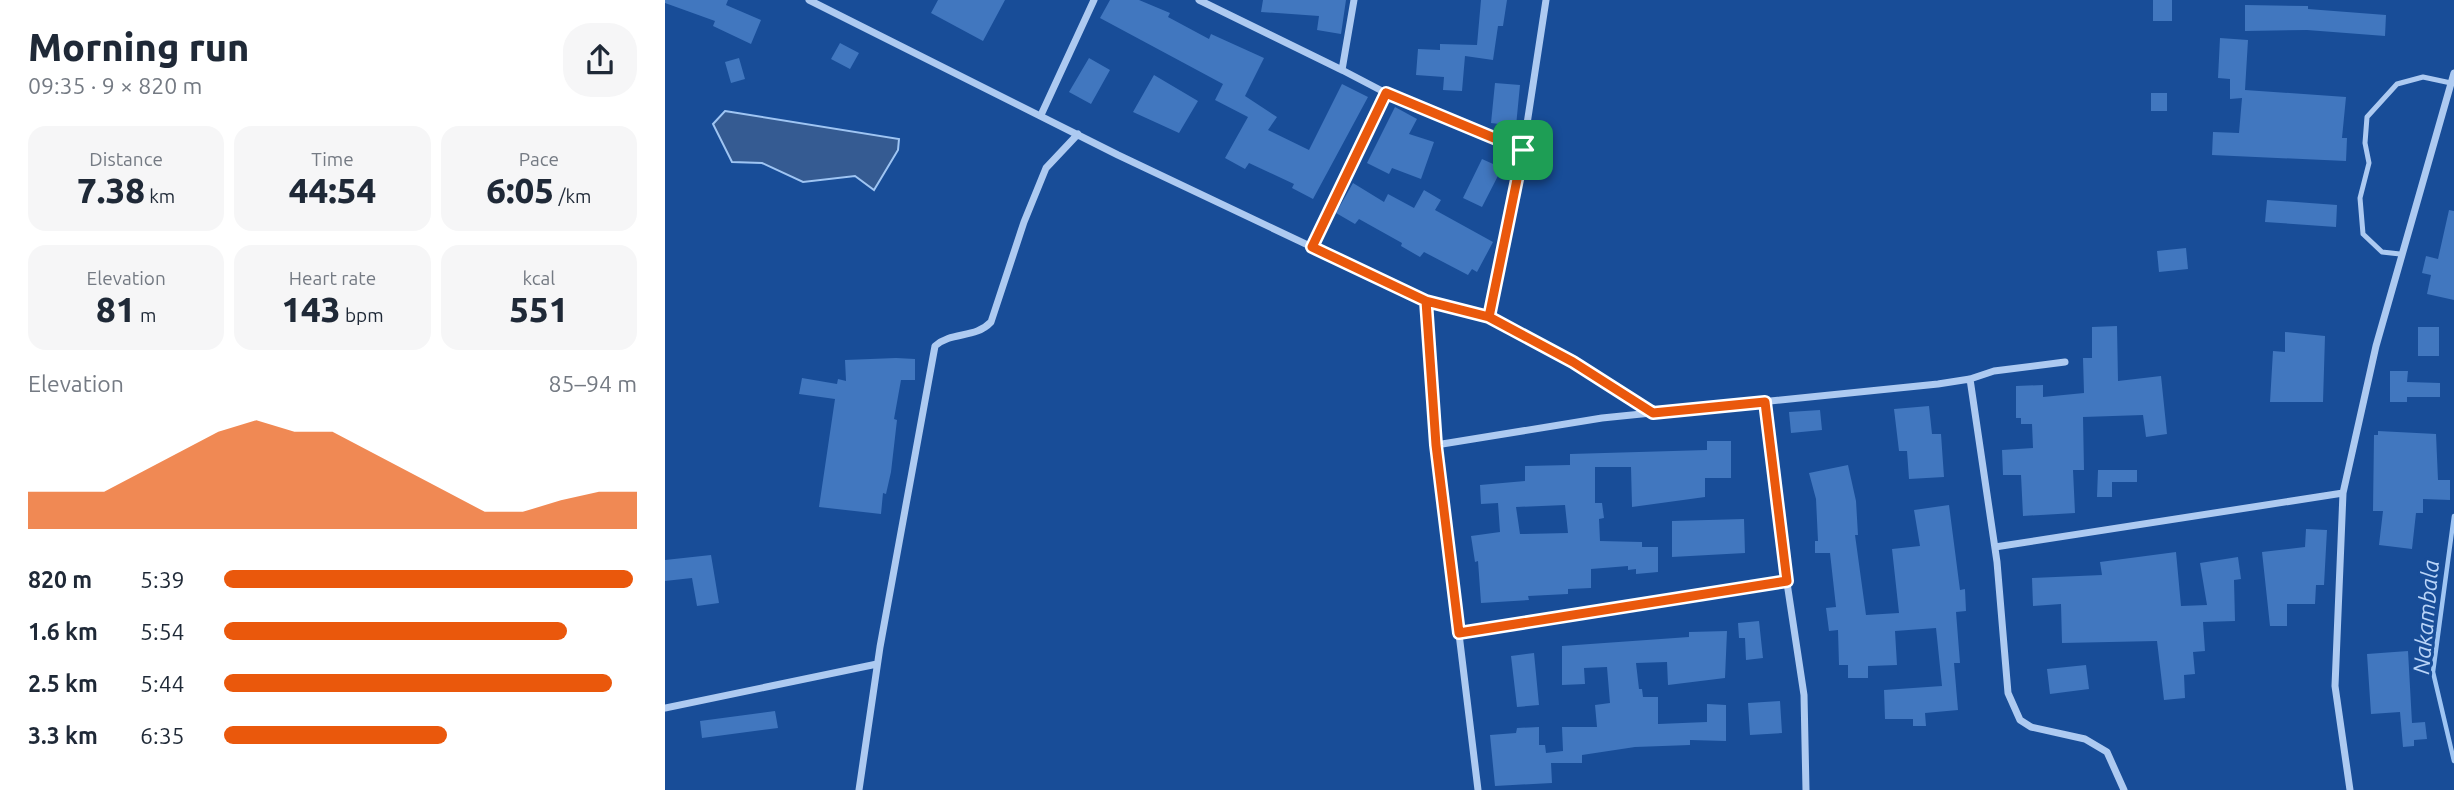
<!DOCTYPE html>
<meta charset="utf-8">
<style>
body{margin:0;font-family:Ubuntu,sans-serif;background:#f6f6f7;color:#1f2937;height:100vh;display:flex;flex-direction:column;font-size:26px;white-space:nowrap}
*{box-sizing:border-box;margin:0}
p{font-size:23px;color:#747a83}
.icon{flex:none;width:38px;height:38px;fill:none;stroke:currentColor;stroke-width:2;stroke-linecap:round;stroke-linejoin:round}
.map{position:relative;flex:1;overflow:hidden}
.drawer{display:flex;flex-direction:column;background:#fff;width:665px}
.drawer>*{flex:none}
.pin{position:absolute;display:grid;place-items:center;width:60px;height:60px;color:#fff;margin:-30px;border-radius:14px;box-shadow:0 4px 10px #0006}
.round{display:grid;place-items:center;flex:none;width:74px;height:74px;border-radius:28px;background:#f6f6f7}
.headline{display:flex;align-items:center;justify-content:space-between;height:119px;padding:0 28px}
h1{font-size:38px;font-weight:800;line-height:52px}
.stats{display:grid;grid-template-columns:repeat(3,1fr);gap:10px;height:119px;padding:7px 28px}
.stats div{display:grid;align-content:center;border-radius:18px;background:#f6f6f7;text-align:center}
.stats b{font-size:35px;font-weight:800}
.stats small{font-size:19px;font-weight:400}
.stats p{font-size:19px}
.chart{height:196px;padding:14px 28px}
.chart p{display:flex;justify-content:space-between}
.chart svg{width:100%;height:126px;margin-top:7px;fill:#ea580c;opacity:.7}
ul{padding:0 28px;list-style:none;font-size:23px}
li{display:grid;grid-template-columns:112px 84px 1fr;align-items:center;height:52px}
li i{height:18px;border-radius:9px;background:#ea580c}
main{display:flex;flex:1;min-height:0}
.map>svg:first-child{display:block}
.water{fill:#355b92;stroke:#9fc5f3;stroke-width:2}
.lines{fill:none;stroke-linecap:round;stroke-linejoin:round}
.stream{stroke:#9fc5f3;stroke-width:4.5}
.building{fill:#4177bf;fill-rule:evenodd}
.lane{stroke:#adcaf1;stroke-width:5}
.street{stroke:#adcaf1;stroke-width:7}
.route-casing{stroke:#fff;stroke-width:14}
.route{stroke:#ea580c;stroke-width:9}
.labels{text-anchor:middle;stroke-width:6;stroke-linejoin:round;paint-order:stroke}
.water-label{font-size:23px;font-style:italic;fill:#b9d4f8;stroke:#184d98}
</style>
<main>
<section class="drawer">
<div class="headline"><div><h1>Morning run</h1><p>09:35 · 9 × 820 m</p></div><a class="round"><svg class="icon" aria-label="share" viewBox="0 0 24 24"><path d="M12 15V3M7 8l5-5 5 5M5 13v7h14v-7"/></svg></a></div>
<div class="stats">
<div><p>Distance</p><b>7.38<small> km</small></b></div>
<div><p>Time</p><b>44:54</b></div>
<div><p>Pace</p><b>6:05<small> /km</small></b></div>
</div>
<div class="stats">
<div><p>Elevation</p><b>81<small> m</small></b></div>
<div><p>Heart rate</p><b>143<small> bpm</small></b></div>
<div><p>kcal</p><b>551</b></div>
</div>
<div class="chart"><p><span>Elevation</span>85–94 m</p>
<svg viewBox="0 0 160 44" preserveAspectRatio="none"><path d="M0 44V31L10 31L20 31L30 24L40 17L50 10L60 6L70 10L80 10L90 17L100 24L110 31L120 38L130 38L140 34L150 31L160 31V44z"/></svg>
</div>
<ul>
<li><b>820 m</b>5:39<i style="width:99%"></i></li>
<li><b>1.6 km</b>5:54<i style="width:83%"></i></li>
<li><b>2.5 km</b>5:44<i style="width:94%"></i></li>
<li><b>3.3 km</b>6:35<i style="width:54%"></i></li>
</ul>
</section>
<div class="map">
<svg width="1789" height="790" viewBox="0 0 1789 790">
<rect width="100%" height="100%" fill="#184d98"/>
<!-- water -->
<path class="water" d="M60 111 234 139 233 150 209 190 190 176 138 182 97 163 67 162 48 124Z"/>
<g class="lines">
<!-- stream -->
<path class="stream" d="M1789 516 1768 672 1789 761"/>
</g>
<!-- building -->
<path class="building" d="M0 0H63L61 5 96 20 86 44 48 26 50 21 0 3Z
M273 0H340L318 41 266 13Z
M445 0H474L505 13 503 17 544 39 546 34 599 58 580 96 612 117 603 130 644 150 677 84 703 97 648 199 627 188 629 184 584 163 580 169 560 158 583 117 550 100 558 84 435 18Z
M598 0H681L676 34 652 30 654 16 596 12Z
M816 0H842L838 26H833L828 60 800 56 797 91 778 90 779 77 751 75 753 49 775 50V44L812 45Z
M1488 0H1507V21H1488Z
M1580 5 1643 6V9L1721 15 1720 36 1642 30 1580 31Z
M1555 38 1583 40 1580 90 1681 97 1677 138H1682L1681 161 1547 155 1548 132 1574 133 1577 98 1565 99V79L1553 78Z
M175 43 194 53 185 69 166 59Z
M74 58 80 79 66 83 60 62Z
M424 58 445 70 426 104 404 92Z
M489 75 533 101 514 133 468 112Z
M830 83 855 85 851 126 826 123Z
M1486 93H1502V111H1486Z
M730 107 752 119 744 134 769 142 756 179 727 168 724 174 702 163Z
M817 159 837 168 817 207 798 198Z
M688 183 719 202 723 194 749 208 759 190 776 200 770 210 828 242 812 272 807 269 803 275 759 252 755 257 736 246 737 243 694 219 690 224 671 213Z
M1602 200 1672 205 1671 227 1600 222Z
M1784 210 1789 211V300L1762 294 1766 275 1757 273 1761 256 1773 259Z
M1521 248 1523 269 1494 272 1492 251Z
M1452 326 1453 381 1496 376 1502 434 1481 437 1478 415 1418 417 1419 470H1408L1410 513 1358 516 1356 475H1338L1337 450 1368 448 1367 424H1356V418H1351V386L1378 385V397L1419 393 1418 358H1427V327Z
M1753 327H1774V356H1753Z
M1620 332 1660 336 1658 402H1605L1608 351 1620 352Z
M231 358 250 359V380H236L229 419 232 420 226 472 221 494 218 493 216 514 154 507 170 399 134 394 137 378 172 384 173 379 181 381 180 360Z
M1725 371H1743L1742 382 1775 383V397H1742V402H1725Z
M1264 406 1267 434H1276L1279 477 1244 479 1242 451H1234L1229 409Z
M1155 410 1157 430 1126 433 1124 412Z
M1713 431 1771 434 1773 480H1785V500L1758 499V513H1751L1747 549 1714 545 1718 511H1708L1709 435H1713Z
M1042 441H1066V478H1040V497L967 507 966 467H930V503H937L939 518 934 519 935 541 977 542V547H993V572L971 574V569L963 570V566L926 569V588L903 589V594L863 596 864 600 816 603 813 561 810 562 806 536 835 532 833 503 816 504 815 485 860 481V466L905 465V454L1042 450ZM900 505 903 533 855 534 851 507Z
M1183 465 1191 501 1193 535H1190L1201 615 1234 613 1227 549 1255 546 1249 510 1284 505 1295 590 1300 589 1301 611 1291 612 1295 663H1289L1293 710 1260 713 1261 726H1248V719H1220L1219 690 1277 686 1271 628 1230 631 1232 665 1203 666V678H1183V665H1174L1173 630 1164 631 1161 608 1171 607 1165 553H1150V541H1153L1151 499 1144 473Z
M1433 470H1472V482H1447V497H1432Z
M1079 519 1080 553 1007 557V521Z
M1641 529 1662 530 1659 585H1651L1650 604H1622V626H1605L1597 552 1640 547Z
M1511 552 1516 606 1542 605 1535 563 1573 557 1576 579 1569 580 1570 621 1538 622 1540 651 1528 652 1530 674 1519 675 1520 698 1499 700 1492 641 1397 643 1396 604 1368 606 1367 578 1437 575 1435 562Z
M46 555 54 603 32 606 27 578 0 581V560Z
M1094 621 1098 658 1081 660 1080 638H1074L1073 623Z
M1062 631 1060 678 1003 685 1002 662 971 663 974 689H977L978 697H993V724L1042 722V704L1061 705V741L1025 740V745L970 747 917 755V763H886L887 783 830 786 825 735 851 733 852 728 874 727V745H880L881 753 898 751 897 727H932L930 705 945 703 942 667 919 668 920 684 897 685V646L1024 637V632Z
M1743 651 1747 723 1760 722 1762 739 1749 740V746L1738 747 1735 712 1706 714 1702 654Z
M869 653 874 705 852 707 846 656Z
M1421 665 1424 689 1385 694 1382 669Z
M1115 701 1117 733 1085 735 1083 703Z
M110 711 113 728 37 738 35 721Z"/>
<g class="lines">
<!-- lane -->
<path class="lane" d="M1735 254 1717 252 1698 234 1695 198 1704 163 1700 143 1702 117 1732 84 1758 77 1786 83"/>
<!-- street -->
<path class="street" d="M144 0 453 155 761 301 771 445 813 790
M534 0 677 70
M689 0 677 70 721 93 858 150 881 0
M376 115 429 0
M858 150 824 317 908 362 988 413
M647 247 721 93
M761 301 824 317
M1305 379 1332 562 1343 693 1355 720 1366 727 1420 739 1442 752 1459 790
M1100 403 1114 530 1139 695 1141 790
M771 445 937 418 1273 384 1305 379 1329 371 1400 362
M1330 547 1678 493
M794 633 1122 581
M0 708 212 664
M194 790 215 647 270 346C287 331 310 339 326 322L359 222 381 168 413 134
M1685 790 1670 686 1678 493 1711 346 1789 73"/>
</g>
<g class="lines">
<!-- route casing -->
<g class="route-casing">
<path id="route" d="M858 150 721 93 647 247 761 301 824 317 908 362 988 413 1100 402 1122 581 794 633 771 445 761 301 824 317 858 150"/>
</g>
<!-- route -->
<use href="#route" class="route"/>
</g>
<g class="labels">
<!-- water labels -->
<g class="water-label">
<text transform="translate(1761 617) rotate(-85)" y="8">Nakambala</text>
</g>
</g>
</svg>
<div class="pin" style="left:858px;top:150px;background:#1e9e55"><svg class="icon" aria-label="arrive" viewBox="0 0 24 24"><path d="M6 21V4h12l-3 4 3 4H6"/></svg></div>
</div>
</main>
